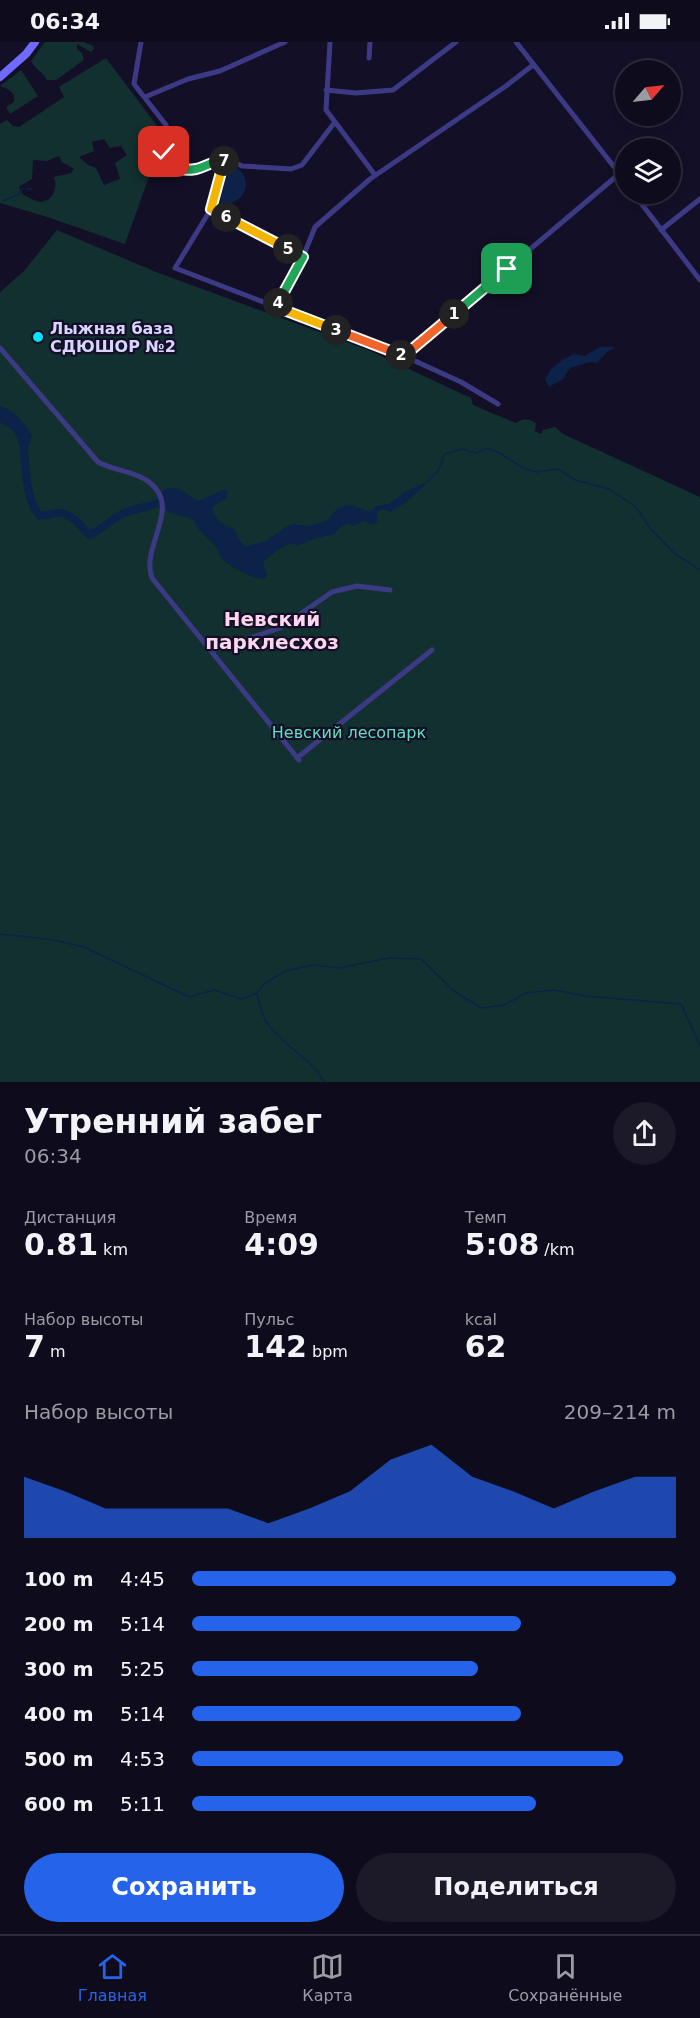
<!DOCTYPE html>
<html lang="ru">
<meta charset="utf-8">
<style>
body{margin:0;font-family:"DejaVu Sans",sans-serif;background:#1c1929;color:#f1f3f6;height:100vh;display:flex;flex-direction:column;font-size:22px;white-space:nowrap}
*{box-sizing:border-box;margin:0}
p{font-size:20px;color:#9b9ba3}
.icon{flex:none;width:33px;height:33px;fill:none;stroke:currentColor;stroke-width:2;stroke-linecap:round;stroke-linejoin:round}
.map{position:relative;height:1040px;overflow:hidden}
.sheet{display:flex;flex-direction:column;background:#0e0b1c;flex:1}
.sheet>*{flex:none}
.needle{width:39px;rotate:62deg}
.controls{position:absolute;left:615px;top:18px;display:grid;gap:12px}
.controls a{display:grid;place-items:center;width:66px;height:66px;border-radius:50%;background:#0e0b1c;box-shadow:0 3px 9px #0003,0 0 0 2px #2e2b3b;font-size:30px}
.pin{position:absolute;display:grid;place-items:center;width:51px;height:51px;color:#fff;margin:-26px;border-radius:12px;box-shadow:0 3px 9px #0006}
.km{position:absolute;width:30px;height:30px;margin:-15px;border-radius:50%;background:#222;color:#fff;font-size:16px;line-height:30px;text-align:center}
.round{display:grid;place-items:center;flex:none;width:63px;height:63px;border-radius:32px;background:#1c1929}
.summary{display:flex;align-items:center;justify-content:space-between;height:102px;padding:0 24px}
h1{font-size:33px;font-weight:800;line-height:45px}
.figures{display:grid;grid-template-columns:repeat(3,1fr);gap:9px;height:102px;padding:6px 24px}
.figures div{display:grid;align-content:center}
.figures b{font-size:30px;font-weight:800}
.figures small{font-size:16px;font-weight:400}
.figures p{font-size:16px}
.chart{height:168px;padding:12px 24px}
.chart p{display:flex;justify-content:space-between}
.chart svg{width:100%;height:108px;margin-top:6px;fill:#2563eb;opacity:.7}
.cta{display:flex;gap:12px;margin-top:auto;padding:12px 24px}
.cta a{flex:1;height:69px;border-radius:36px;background:#2563eb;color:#fff;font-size:24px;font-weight:800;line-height:69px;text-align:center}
.cta a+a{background:#1c1929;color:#f1f3f6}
ul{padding:0 24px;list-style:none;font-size:20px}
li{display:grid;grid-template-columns:96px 72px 1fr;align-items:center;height:45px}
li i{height:15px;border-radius:8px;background:#2563eb}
.status{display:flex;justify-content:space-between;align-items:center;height:42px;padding:0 30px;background:#0e0b1c;direction:ltr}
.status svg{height:16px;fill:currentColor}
.tab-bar{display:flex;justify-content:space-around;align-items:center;height:84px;border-top:2px solid #2e2b3b;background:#0e0b1c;font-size:16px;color:#9b9ba3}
.tab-bar a{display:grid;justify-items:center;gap:3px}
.tab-bar .active{color:#2563eb}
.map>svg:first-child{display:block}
.green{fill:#12302f;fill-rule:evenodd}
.water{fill:#0c2248}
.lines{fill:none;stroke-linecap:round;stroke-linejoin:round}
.stream{stroke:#0c2248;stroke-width:1.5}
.river{stroke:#0c2248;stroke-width:8}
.minor{stroke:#3d3a85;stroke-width:5}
.secondary{stroke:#6f6bff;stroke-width:8}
.split-1-casing{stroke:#fff;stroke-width:12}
.split-2-casing{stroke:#fff;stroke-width:12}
.split-3-casing{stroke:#fff;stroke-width:12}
.split-4-casing{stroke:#fff;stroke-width:12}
.split-5-casing{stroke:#fff;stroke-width:12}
.split-6-casing{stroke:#fff;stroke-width:12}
.split-7-casing{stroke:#fff;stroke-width:12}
.split-8-casing{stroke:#fff;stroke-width:12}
.split-1{stroke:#22a559;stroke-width:8}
.split-2{stroke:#f0652b;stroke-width:8}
.split-3{stroke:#f0652b;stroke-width:8}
.split-4{stroke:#f5b400;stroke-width:8}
.split-5{stroke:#22a559;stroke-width:8}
.split-6{stroke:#f5b400;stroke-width:8}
.split-7{stroke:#f5b400;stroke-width:8}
.split-8{stroke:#22a559;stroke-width:8}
.poi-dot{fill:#00e5ff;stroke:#130f26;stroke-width:2}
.labels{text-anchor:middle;stroke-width:4.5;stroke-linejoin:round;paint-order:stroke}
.poi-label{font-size:16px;font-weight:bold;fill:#d9d4ff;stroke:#130f26;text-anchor:start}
.park-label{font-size:16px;fill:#5fe0c0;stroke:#130f26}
.quarter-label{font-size:20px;font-weight:bold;fill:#ffd6f0;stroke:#130f26}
</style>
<div class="status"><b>06:34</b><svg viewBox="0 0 49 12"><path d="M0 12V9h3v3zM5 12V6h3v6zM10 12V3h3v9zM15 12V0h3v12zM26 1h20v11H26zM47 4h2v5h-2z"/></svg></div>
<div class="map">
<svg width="700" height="1040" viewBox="0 0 700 1040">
<rect width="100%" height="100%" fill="#130f26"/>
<!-- green -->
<path class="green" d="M45 0H84L93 4 94 7 91 10 77 2V7L82 11 84 18 56 38H47C43 30 35 27 31 19Z
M106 16 164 93 125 202 44 174 0 161V82L7 78 13 84 19 85 64 55 59 45ZM104 97 110 106 121 104 127 113 115 121 120 137 104 143 96 126 88 123 79 115 94 109 92 100ZM59 114 62 120 74 127 71 131 54 135C59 148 50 163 36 159 31 157 27 154 22 152L19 145 32 137 33 118 47 119Z
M21 28 38 54 10 72 6 65 14 60C16 49 7 47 0 44Z
M57 188 156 230 368 308 471 356 473 363 516 381C524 376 528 376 536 381L535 389 541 392 543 388 555 385 563 392 700 455V1040H0V250L24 229Z"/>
<!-- water -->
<path class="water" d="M235 124C257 139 242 166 220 161L226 132 229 126Z
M600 305H616L607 310 597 321 590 320 570 326 563 337 549 345 545 337 551 327 562 318 574 312 584 314Z
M0 364C16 369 24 380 32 394L25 416C18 408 20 397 13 389 10 386 4 383 0 380Z
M428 439C418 452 404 462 390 470L382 467 377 470 378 478 374 483 363 479 354 484 348 482 342 484 334 492 316 496 297 504 291 501 275 510 264 519V526L267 533 264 537C253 537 227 524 221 515 218 511 218 506 214 503 206 494 197 488 193 477L167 470 162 450C175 439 186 452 198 459L225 447 228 450 227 456 213 464C213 478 222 482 234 487L240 499 246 504 266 499 284 486 293 482 308 484 327 479C340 459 350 461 370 470L376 464 389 462 405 450Z"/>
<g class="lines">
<!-- stream -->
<path class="stream" d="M27 147H32
M3 159 19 152 23 146
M428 439 438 429 445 412 462 407 476 411 487 406 500 411 523 426 536 430 558 427 575 438 609 447 636 465 650 486 674 511 700 528
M0 892 54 898 84 905 189 955 214 948 242 957 257 951 264 942 285 929 314 923 339 926 389 916 421 917 454 949 481 966 504 963 526 951 554 948 585 954 681 962 700 1003
M257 952C259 959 260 968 264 975 276 1000 310 1014 324 1040"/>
<!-- river -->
<path class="river" d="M24 405C26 427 25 455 39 473 47 475 52 470 60 471 72 472 81 484 89 493 102 488 110 478 122 472 134 466 148 466 160 460"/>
<!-- minor -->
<path class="minor" d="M141 0 134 42 166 83 168 92 163 122 174 127H196L218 118 232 119 242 124 291 127 302 123 335 80
M330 0 326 68 375 133
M516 0 626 140
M369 16 370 0
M326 48 356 51 393 48 456 0
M145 55 188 37 220 29 285 0
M225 119 211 167 175 226 404 314 461 340 498 362
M634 152 700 238
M211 167 303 215
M661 188 700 157
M276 265 303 215 315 185 370 137 506 44 533 23
M0 306 98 420C114 429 135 429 149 440 183 466 140 504 152 536L299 718
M404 314 619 132
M211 609 280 586 332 550 357 544 390 548
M297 716 432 608"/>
<!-- secondary -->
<path class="secondary" d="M0 35 26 12 35 0"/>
</g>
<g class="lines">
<!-- split-1 casing -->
<g class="split-1-casing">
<path id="split-1" d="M454 272 507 227"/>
</g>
<!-- split-2 casing -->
<g class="split-2-casing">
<path id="split-2" d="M401 313 404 314 454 272"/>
</g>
<!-- split-3 casing -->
<g class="split-3-casing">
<path id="split-3" d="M336 288 401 313"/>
</g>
<!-- split-4 casing -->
<g class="split-4-casing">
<path id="split-4" d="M278 261 276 265 336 288"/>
</g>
<!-- split-5 casing -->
<g class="split-5-casing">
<path id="split-5" d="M278 261 303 215 288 207"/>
</g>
<!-- split-6 casing -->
<g class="split-6-casing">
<path id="split-6" d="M226 175 288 207"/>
</g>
<!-- split-7 casing -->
<g class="split-7-casing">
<path id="split-7" d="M224 119 211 167 226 175"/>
</g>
<!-- split-8 casing -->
<g class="split-8-casing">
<path id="split-8" d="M164 110 163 122C173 127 185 129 196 127 206 125 213 118 224 119"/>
</g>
<!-- split-1 -->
<use href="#split-1" class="split-1"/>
<!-- split-2 -->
<use href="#split-2" class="split-2"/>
<!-- split-3 -->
<use href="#split-3" class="split-3"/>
<!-- split-4 -->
<use href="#split-4" class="split-4"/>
<!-- split-5 -->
<use href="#split-5" class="split-5"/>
<!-- split-6 -->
<use href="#split-6" class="split-6"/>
<!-- split-7 -->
<use href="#split-7" class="split-7"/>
<!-- split-8 -->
<use href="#split-8" class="split-8"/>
</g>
<!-- markers -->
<circle class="poi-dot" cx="38" cy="295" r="6"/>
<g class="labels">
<!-- poi labels -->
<g class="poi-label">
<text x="50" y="292">Лыжная база<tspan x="50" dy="18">СДЮШОР №2</tspan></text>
</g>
<!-- park labels -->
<g class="park-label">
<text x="349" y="696">Невский лесопарк</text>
</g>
<!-- quarter labels -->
<g class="quarter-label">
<text x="272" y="584">Невский<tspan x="272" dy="23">парклесхоз</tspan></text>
</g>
</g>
</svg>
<div class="controls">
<a><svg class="needle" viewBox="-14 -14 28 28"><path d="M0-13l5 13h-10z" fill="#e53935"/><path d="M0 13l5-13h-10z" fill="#9b9ba3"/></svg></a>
<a><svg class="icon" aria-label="layers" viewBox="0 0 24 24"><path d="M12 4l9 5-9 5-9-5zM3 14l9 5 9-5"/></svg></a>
</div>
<div class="pin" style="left:507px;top:227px;background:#1e9e55"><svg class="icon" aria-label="arrive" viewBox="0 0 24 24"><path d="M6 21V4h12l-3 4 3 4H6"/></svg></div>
<div class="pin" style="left:164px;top:110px;background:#d93025"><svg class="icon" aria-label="check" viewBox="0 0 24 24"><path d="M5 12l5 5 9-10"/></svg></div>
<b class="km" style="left:454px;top:272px">1</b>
<b class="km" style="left:401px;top:313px">2</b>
<b class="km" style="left:336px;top:288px">3</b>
<b class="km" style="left:278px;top:261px">4</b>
<b class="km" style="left:288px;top:207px">5</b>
<b class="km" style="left:226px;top:175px">6</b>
<b class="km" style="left:224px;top:119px">7</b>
</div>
<section class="sheet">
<div class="summary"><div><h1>Утренний забег</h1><p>06:34</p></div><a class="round"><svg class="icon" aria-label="share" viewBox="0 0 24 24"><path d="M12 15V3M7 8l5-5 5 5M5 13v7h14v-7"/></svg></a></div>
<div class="figures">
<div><p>Дистанция</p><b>0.81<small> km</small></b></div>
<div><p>Время</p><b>4:09</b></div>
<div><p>Темп</p><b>5:08<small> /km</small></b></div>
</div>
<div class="figures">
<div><p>Набор высоты</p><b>7<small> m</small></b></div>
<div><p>Пульс</p><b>142<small> bpm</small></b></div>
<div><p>kcal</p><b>62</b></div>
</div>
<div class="chart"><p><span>Набор высоты</span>209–214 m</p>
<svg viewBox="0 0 160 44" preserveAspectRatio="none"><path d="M0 44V19L10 25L20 32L30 32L40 32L50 32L60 38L70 32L80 25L90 12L100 6L110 19L120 25L130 32L140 25L150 19L160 19V44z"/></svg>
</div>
<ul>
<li><b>100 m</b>4:45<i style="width:100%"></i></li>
<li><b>200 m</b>5:14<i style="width:68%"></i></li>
<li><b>300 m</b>5:25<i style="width:59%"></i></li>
<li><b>400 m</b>5:14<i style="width:68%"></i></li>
<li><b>500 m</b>4:53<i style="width:89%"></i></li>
<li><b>600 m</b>5:11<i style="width:71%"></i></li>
</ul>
<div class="cta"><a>Сохранить</a><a>Поделиться</a></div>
</section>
<nav class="tab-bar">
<a class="active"><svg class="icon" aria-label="home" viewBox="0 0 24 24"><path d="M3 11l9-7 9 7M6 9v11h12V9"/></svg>Главная</a>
<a><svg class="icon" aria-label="map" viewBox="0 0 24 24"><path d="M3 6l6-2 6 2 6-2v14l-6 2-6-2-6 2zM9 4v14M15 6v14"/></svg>Карта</a>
<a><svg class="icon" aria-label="saved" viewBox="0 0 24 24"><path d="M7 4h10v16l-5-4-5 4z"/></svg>Сохранённые</a>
</nav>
